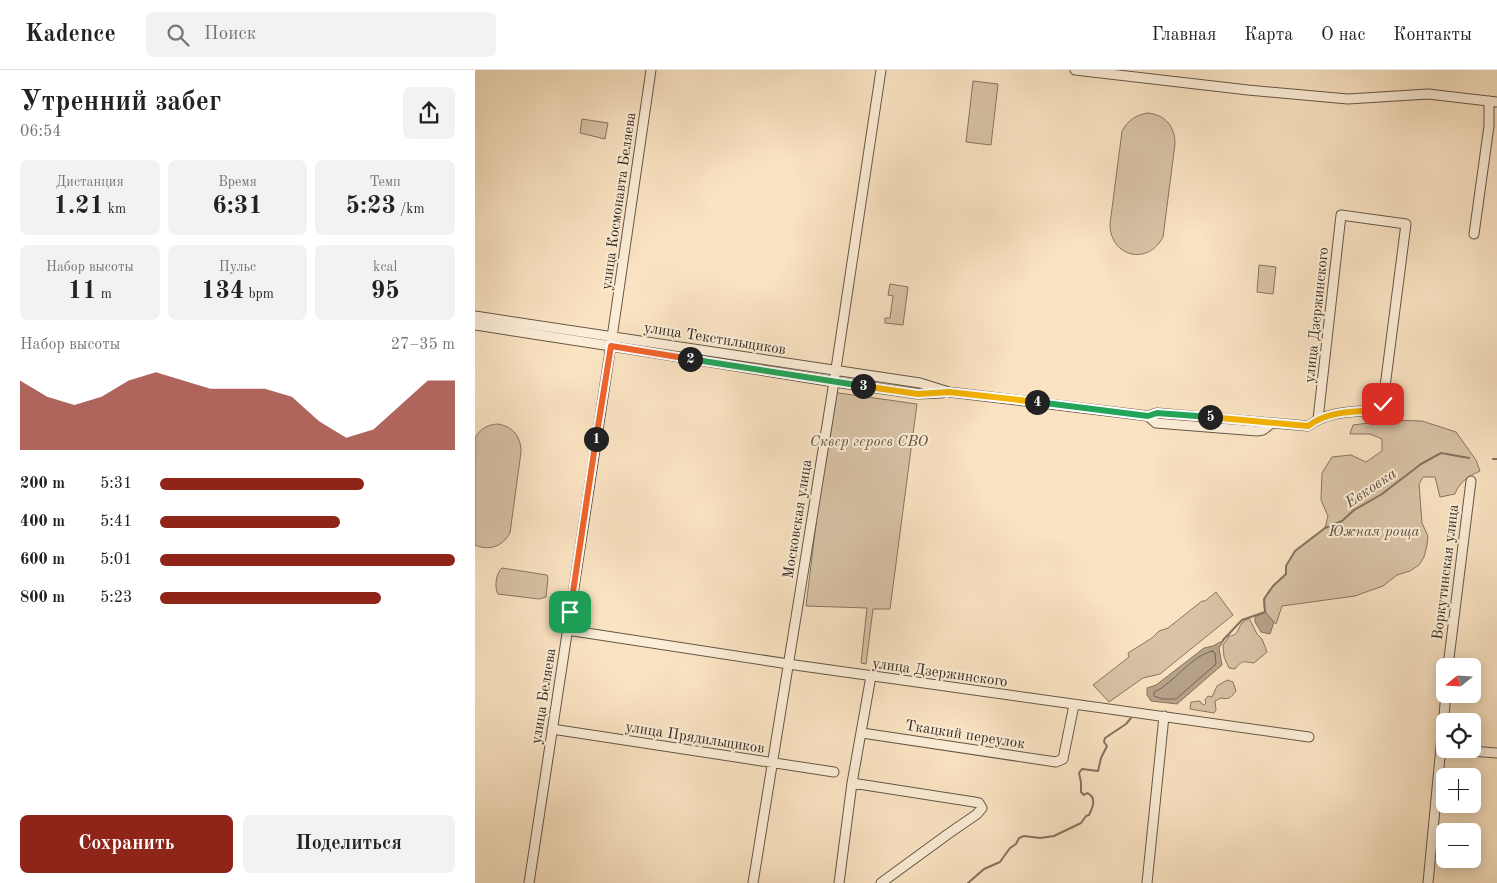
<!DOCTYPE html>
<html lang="ru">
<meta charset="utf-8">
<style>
body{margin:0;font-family:"Old Standard TT",serif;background:#f2f2f2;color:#222;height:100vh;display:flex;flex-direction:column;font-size:19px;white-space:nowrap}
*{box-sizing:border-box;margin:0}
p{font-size:16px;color:#767676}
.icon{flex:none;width:28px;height:28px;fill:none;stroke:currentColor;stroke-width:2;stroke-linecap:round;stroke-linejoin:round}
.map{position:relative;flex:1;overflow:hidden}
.side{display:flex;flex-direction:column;background:#fff;width:475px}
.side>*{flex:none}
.needle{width:32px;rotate:252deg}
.buttons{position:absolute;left:961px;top:588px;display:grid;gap:10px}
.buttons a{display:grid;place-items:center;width:45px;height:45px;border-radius:8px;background:#fff;box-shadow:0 2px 12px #0003;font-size:25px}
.pin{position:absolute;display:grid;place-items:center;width:42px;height:42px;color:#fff;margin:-21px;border-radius:10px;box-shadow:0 2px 8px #0006}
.km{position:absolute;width:25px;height:25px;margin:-12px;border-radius:50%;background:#222;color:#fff;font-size:14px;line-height:25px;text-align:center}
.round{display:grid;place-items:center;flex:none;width:52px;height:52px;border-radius:8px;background:#f2f2f2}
.headline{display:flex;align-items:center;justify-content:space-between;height:85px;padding:0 20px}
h1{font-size:28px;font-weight:800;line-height:38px}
.figures{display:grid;grid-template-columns:repeat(3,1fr);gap:8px;height:85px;padding:5px 20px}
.figures div{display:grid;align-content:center;border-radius:8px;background:#f2f2f2;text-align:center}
.figures b{font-size:25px;font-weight:800}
.figures small{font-size:14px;font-weight:400}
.figures p{font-size:14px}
.chart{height:140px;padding:10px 20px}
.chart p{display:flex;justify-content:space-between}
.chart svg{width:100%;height:90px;margin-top:5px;fill:#8f2418;opacity:.7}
.action{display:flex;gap:10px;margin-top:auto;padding:10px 20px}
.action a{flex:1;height:58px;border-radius:8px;background:#8f2418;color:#fff;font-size:20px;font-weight:800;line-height:58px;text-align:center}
.action a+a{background:#f2f2f2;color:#222}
ul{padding:0 20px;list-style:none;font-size:16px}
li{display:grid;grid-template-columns:80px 60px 1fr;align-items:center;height:38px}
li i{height:12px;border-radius:6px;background:#8f2418}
header{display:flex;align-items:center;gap:30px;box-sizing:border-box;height:70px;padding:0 25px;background:#fff;border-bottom:1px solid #e0e0e0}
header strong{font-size:24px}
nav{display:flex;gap:28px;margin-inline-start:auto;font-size:18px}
.search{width:350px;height:45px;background:#f2f2f2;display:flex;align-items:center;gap:12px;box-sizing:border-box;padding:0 18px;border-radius:8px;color:#767676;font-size:19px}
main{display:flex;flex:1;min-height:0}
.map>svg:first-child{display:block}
.green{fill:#d8c3a6;stroke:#867662}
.water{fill:#b7a38b;stroke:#837260}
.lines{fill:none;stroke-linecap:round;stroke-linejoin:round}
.shore{stroke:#766655;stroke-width:1}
.stream{stroke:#837260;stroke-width:2}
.minor-casing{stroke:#665748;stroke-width:11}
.minor{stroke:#fcedd7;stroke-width:9}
.split-1-casing{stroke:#fff;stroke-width:10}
.split-2-casing{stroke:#fff;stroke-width:10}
.split-3-casing{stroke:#fff;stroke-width:10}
.split-4-casing{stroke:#fff;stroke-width:10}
.split-5-casing{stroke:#fff;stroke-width:10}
.split-6-casing{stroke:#fff;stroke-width:10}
.split-1{stroke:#f0652b;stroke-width:6}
.split-2{stroke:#f0652b;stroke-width:6}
.split-3{stroke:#22a559;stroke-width:6}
.split-4{stroke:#f5b400;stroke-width:6}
.split-5{stroke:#22a559;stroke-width:6}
.split-6{stroke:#f5b400;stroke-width:6}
.labels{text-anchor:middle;stroke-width:4;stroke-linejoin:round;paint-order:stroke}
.street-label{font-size:15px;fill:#34281f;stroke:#fcedd7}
.park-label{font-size:15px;font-style:italic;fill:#5d4f41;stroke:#fcedd7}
.water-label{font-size:16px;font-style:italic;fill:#5b4d3f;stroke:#fcedd7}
</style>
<header>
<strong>Kadence</strong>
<div class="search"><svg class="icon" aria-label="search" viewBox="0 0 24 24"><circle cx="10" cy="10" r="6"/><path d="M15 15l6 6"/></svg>Поиск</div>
<nav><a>Главная</a><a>Карта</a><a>О нас</a><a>Контакты</a></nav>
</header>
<main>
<section class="side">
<div class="headline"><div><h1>Утренний забег</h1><p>06:54</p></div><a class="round"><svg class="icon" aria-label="share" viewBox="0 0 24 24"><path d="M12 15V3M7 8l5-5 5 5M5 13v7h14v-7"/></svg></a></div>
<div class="figures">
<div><p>Дистанция</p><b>1.21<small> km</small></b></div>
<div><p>Время</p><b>6:31</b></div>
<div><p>Темп</p><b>5:23<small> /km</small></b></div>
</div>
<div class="figures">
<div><p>Набор высоты</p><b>11<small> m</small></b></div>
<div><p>Пульс</p><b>134<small> bpm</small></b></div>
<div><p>kcal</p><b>95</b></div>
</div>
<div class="chart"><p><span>Набор высоты</span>27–35 m</p>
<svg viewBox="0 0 160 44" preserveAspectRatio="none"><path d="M0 44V10L10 18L20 22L30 18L40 10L50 6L60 10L70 14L80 14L90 14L100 18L110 30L120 38L130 34L140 22L150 10L160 10V44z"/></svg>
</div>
<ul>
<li><b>200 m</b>5:31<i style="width:69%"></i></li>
<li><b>400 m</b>5:41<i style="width:61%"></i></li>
<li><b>600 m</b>5:01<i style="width:100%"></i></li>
<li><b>800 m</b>5:23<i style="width:75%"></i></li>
</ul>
<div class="action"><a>Сохранить</a><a>Поделиться</a></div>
</section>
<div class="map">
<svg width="1022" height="813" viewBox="0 0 1022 813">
<rect width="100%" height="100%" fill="#fae3c2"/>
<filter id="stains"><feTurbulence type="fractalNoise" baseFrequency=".004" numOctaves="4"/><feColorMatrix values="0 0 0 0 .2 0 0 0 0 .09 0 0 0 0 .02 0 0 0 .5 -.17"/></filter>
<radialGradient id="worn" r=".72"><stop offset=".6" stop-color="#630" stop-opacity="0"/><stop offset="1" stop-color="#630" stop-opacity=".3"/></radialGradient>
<!-- green -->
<path class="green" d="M498 11 523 14 516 75 491 72Z
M673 43C691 45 700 57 700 74L688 167C673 196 635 187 635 154L647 61C653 50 661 45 673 43Z
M107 49 133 53 130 69 105 63Z
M784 195 801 197 798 224 782 222Z
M415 214 433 217 428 255 410 253V248H415L418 226 413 225Z
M357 322 442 334 415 539H398L391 594 386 593 392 538 331 536Z
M917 350 947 351 981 362 1001 390 1005 401C994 406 984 412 980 424L965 427 960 407H948L944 414 947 453 953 466 952 475 949 487 944 495 935 501 922 505 908 516 880 526 807 536 801 554C797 550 792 546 790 541 785 525 800 514 811 504V496L820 481 850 458 853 446 846 430 847 403 857 387 876 385 891 392 907 381V369L895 364H875L878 355Z
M22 354C38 356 46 367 46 382L35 463C27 477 14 481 0 475V368C5 359 12 355 22 354Z
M27 498 72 505 73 508 71 527 64 529 23 524C19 517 21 503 27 498Z
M741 522 758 545 685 604 668 608 634 632 618 615 654 587 653 583 677 568 684 561 693 558 727 531H730Z
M774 548 782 564 787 569 792 582 779 593C768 592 768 589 760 599L754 598 749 587 748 575 753 568V566C763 566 762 560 767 553 769 551 772 550 774 548Z
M752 610 758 612 761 621C756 627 755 630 746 628L740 631 741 640 739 643 715 639 716 632 725 631 726 633 729 635 731 633 730 630 733 626 737 627 742 616Z"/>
<!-- water -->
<path class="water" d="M790 542 799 552 795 564 786 562 780 552V547Z
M749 570 744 578 747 595 702 634 676 631 672 625V618L681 615 729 578 738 576Z"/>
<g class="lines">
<!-- shore -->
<path class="shore" d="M737 581 740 583 741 594 701 629H687L679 626V622C700 613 714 587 737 581Z"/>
<!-- stream -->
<path class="stream" d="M1018 389H1022
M748 570 767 550 790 542 789 529 798 516 811 504V496L820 481 850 458 867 451 879 440 907 424 946 394 966 383 994 388
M493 813 509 799 525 792 535 778 541 774 544 768 549 766 565 768 579 766 606 753 611 746 614 745C618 737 622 727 612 723L609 725 606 722V712L604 703 607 699 623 701 626 688 632 676 629 672 630 668 651 654 656 648"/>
<!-- minor casing -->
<g class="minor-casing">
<path id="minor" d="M600 0 773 20 873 29 953 24 1022 32
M999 164 1014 56V31
M0 246 445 313 474 322 673 346 682 343 833 356C854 340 881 342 907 340L931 154 866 145 843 349
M0 255 136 276 359 312 443 324 467 323
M673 346 681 353 782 361 788 360 797 353
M92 560 320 595 834 667
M973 596 996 411
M77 659 359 702
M387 663 581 692 588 689 599 635
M971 679 1022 683
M377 713 499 732 504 733 507 738 502 744 473 764 406 813
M54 813 134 288 176 0
M278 813 359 312 406 0
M364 813 377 713 396 606
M672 813 689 646
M953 813 971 624"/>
</g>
<!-- minor -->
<use href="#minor" class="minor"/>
</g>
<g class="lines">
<!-- split-1 casing -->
<g class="split-1-casing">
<path id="split-1" d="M95 542 121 369"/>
</g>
<!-- split-2 casing -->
<g class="split-2-casing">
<path id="split-2" d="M121 369 136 276 215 289"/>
</g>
<!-- split-3 casing -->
<g class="split-3-casing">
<path id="split-3" d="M215 289 388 316"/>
</g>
<!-- split-4 casing -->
<g class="split-4-casing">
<path id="split-4" d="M388 316 443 324 474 322 562 332"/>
</g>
<!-- split-5 casing -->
<g class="split-5-casing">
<path id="split-5" d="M562 332 673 346 682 343 735 347"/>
</g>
<!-- split-6 casing -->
<g class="split-6-casing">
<path id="split-6" d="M735 347 833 356C854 340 881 342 907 340L908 334"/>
</g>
<!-- split-1 -->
<use href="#split-1" class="split-1"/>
<!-- split-2 -->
<use href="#split-2" class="split-2"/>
<!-- split-3 -->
<use href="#split-3" class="split-3"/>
<!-- split-4 -->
<use href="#split-4" class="split-4"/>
<!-- split-5 -->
<use href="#split-5" class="split-5"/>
<!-- split-6 -->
<use href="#split-6" class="split-6"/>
</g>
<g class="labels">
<!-- street labels -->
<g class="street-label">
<text transform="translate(143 131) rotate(-82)" y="5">улица Космонавта Беляева</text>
<text transform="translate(841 245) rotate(-84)" y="5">улица Дзержинского</text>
<text transform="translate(240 268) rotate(9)" y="5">улица Текстильщиков</text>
<text transform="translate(322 449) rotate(-81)" y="5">Московская улица</text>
<text transform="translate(970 502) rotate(-83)" y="5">Воркутинская улица</text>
<text transform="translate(465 602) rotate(8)" y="5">улица Дзержинского</text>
<text transform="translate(68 626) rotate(-81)" y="5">улица Беляева</text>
<text transform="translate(490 664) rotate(9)" y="5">Ткацкий переулок</text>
<text transform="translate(220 667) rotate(9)" y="5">улица Прядильщиков</text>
</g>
<!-- park labels -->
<g class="park-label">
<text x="394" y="376">Сквер героев СВО</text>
<text x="899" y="466">Южная роща</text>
</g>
<!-- water labels -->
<g class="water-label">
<text transform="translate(895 417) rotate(-34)" y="6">Евковка</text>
</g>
</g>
<rect width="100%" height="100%" filter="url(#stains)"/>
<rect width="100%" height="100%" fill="url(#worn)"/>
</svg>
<div class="buttons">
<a><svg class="needle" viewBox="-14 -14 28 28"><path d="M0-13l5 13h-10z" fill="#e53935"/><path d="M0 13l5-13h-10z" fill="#767676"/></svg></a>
<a><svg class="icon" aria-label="locate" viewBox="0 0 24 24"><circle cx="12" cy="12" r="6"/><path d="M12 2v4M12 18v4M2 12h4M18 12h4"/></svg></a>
<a>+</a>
<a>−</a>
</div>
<div class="pin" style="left:95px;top:542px;background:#1e9e55"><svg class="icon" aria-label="arrive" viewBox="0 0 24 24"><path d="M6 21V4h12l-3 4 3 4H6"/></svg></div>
<div class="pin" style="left:908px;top:334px;background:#d93025"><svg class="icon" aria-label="check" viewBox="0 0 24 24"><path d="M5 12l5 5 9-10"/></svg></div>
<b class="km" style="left:121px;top:369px">1</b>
<b class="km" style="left:215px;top:289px">2</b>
<b class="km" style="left:388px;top:316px">3</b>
<b class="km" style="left:562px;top:332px">4</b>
<b class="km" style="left:735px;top:347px">5</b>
</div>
</main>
